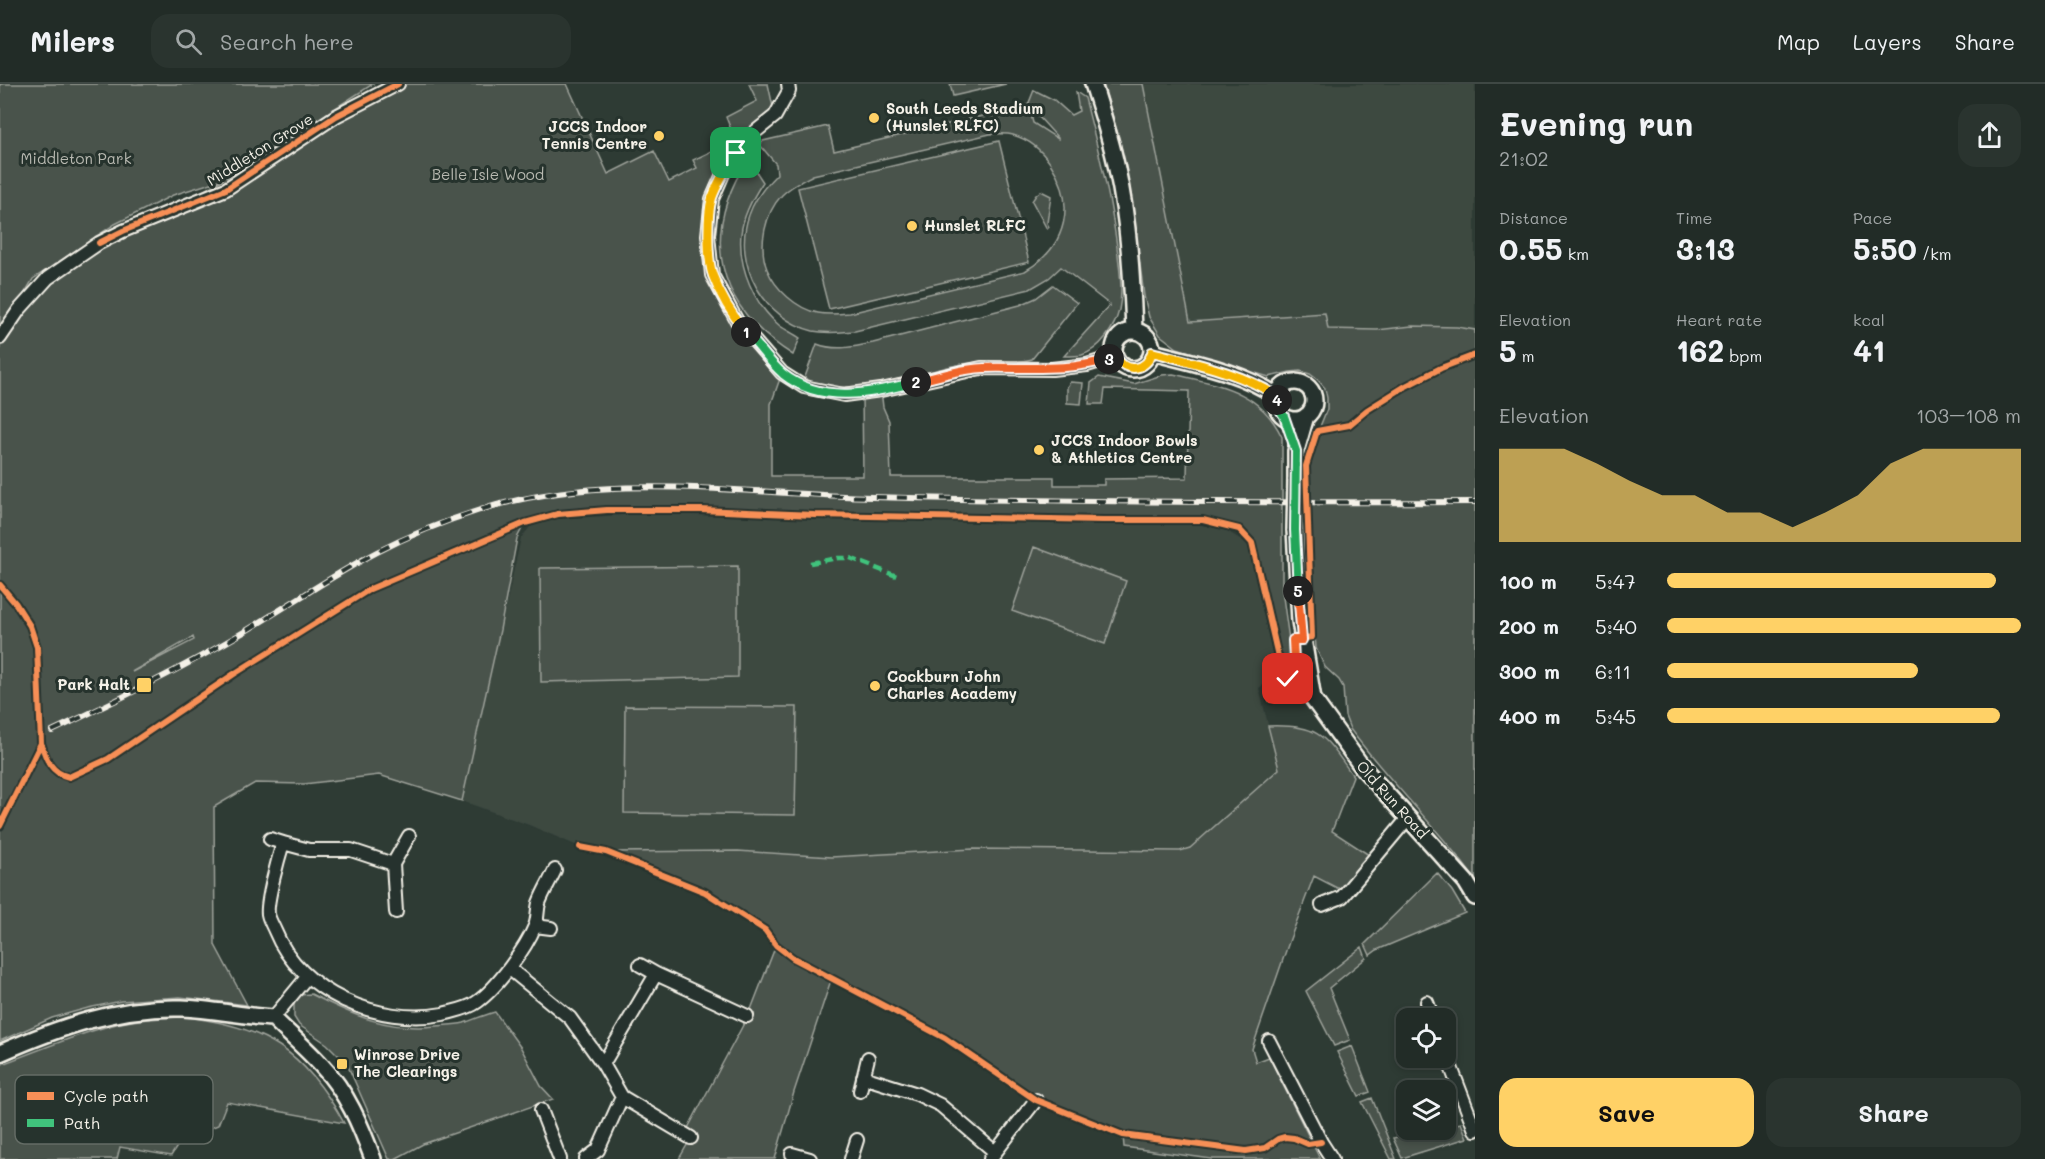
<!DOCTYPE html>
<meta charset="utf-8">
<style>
body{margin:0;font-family:Mali,sans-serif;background:#2a342f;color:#f1f3f6;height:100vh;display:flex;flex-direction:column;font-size:22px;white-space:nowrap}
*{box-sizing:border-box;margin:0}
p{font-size:20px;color:#a2a7a7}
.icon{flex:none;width:33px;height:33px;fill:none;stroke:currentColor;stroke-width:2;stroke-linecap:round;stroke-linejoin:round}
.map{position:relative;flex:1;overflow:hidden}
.drawer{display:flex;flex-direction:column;background:#222c27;width:570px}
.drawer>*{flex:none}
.buttons{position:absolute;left:1396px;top:924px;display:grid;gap:12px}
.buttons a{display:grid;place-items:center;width:60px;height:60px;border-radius:12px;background:#222c27;box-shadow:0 3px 9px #0003,0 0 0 2px #3f4844;font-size:30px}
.pin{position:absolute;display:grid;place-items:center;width:51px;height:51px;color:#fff;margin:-26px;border-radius:12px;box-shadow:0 3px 9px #0006}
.km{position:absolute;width:30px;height:30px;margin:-15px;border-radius:50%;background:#222;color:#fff;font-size:16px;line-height:30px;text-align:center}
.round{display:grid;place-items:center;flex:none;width:63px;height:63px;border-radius:18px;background:#2a342f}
.overview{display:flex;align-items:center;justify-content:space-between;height:102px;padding:0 24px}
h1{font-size:33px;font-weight:700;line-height:45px}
.stats{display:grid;grid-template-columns:repeat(3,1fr);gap:9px;height:102px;padding:6px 24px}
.stats div{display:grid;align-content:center}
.stats b{font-size:30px;font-weight:700}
.stats small{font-size:16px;font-weight:400}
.stats p{font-size:16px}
.chart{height:168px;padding:12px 24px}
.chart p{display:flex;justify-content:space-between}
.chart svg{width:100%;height:108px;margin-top:6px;fill:#ffd166;opacity:.7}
.cta{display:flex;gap:12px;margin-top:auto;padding:12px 24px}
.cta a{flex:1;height:69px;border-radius:18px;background:#ffd166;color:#111;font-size:24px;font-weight:700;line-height:69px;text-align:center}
.cta a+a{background:#2a342f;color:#f1f3f6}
ul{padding:0 24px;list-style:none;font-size:20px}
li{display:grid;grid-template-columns:96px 72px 1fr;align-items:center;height:45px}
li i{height:15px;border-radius:8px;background:#ffd166}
header{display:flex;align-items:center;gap:36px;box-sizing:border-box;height:84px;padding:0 30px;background:#222c27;border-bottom:2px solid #3f4844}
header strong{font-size:28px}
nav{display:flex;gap:33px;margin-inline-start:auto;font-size:21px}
.search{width:420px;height:54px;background:#2a342f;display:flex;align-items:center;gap:15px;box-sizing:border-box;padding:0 21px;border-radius:18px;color:#a2a7a7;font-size:22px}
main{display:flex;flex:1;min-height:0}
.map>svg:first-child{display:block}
.built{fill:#3c4841}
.green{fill:#48524c;stroke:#9ea29a;stroke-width:1.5;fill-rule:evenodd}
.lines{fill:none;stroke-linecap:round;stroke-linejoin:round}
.minor-casing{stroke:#f4f1e8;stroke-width:16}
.tertiary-casing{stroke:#f4f1e8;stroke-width:20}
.minor{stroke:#26332d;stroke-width:12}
.tertiary{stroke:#26332d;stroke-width:15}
.rail-casing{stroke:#f4f1e8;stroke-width:6}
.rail{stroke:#26332d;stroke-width:4;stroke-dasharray:11;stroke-linecap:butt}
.tertiary-bridge-casing{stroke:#f4f1e8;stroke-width:20;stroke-linecap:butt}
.tertiary-bridge{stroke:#26332d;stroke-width:15}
.quiet{stroke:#40c37c;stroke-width:4.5;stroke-dasharray:9 4.5;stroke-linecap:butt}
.cycleway-casing{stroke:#26332d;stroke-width:10}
.cycleway{stroke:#f78f57;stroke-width:6}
.split-1-casing{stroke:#fff;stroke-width:12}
.split-2-casing{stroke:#fff;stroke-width:12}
.split-3-casing{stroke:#fff;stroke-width:12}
.split-4-casing{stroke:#fff;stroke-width:12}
.split-5-casing{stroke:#fff;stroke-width:12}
.split-6-casing{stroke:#fff;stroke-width:12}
.split-1{stroke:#f5b400;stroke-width:8}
.split-2{stroke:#22a559;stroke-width:8}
.split-3{stroke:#f0652b;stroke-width:8}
.split-4{stroke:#f5b400;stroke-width:8}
.split-5{stroke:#22a559;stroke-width:8}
.split-6{stroke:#f0652b;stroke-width:8}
.poi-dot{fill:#ffd166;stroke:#26332d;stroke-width:2}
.labels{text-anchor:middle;stroke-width:6;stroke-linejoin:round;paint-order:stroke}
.poi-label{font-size:15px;font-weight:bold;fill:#f4f1e8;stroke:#26332d;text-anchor:start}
.street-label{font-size:15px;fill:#f4f1e8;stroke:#26332d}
.park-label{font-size:15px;fill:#b8b9b1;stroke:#26332d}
.key{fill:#26332d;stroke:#646c65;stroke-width:1.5}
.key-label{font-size:16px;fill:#f4f1e8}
</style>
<header>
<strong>Milers</strong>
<div class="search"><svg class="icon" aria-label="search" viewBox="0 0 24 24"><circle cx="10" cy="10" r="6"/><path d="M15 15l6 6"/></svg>Search here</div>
<nav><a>Map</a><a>Layers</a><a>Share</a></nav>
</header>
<main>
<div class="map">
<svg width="1475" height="1075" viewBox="0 0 1475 1075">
<rect width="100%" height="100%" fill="#2e3b34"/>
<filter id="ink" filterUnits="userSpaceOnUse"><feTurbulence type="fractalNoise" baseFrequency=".0167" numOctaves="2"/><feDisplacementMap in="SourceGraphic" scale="12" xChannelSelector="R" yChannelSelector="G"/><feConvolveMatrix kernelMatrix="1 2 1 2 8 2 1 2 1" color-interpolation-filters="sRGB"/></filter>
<g filter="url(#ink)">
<!-- built -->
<path class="built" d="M1143 0H1475V246L1457 243 1412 242 1377 246 1328 245 1324 229 1190 238Z
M639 430 1202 441 1227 447 1248 460 1272 569 1274 584 1272 592 1269 597 1259 604 1279 685 1190 764 1180 767 973 765 831 773 738 767 606 768 580 763 529 741 462 717 521 454 530 443 556 435Z"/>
<!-- green -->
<path class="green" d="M0 0H373L226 94 398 0H567L608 90 654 67 669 98 697 84 693 76 723 62 721 55 732 48 726 33 757 17 749 0H768L775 32 755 48 712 115V191L737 237 782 289 771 320V392H863L862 310 881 306 883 323 889 337 891 393H1054V401H1104V395L1187 394 1189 307 1105 305 1103 320H1089L1091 299 1099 293 1134 300 1162 291 1173 290C1219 301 1260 306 1282 353V506L1291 570 1286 595 1285 597 1278 593 1280 581 1252 459 1239 445 1203 436H1103L837 431 758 429 701 426H607L558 430 525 439 517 454 500 546 462 717 379 691 304 700 255 699 214 723 215 861 247 921 180 913 121 917 88 924 52 934 0 957V254L48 194 224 95 173 111 115 140 33 195 0 251ZM193 553 194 556 132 588 133 587Z
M950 0H1006L953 12Z
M1103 0H1143L1190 238 1325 229 1328 245 1377 246 1412 242 1457 243 1475 246V795C1437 742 1389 698 1350 645L1345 632 1343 603 1339 596 1325 583 1316 564 1312 512 1309 379 1317 350 1327 325V314L1325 304 1318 296 1310 290 1300 287 1290 288 1269 293 1252 288 1177 264 1160 251 1149 233 1144 212 1132 117 1120 57Z
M1034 6 1054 16 1071 31 1079 27 1076 8 1085 14C1098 66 1112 117 1118 171 1120 189 1123 208 1119 226 1115 244 1100 265 1082 271 1077 272 1070 272 1064 272L1110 221 1061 183 1049 194 1030 205 855 247C841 248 827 250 813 247 764 235 732 180 749 131 754 115 765 102 777 90L776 80 760 61 763 57 828 42 834 67 1028 21ZM1029 22 1058 54V55L1033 39ZM990 50C998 50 1006 49 1013 51 1030 56 1040 65 1050 79 1077 119 1067 163 1025 187L850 229C839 230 828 231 818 229 797 225 775 205 767 185 758 162 765 129 782 111 791 102 802 97 813 91Z
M999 57 1029 178 829 225 798 104Z
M748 75 763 98C753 113 743 131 741 150 738 183 754 221 780 242 786 246 794 250 800 254L793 271C716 223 699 151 748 75Z
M1041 107 1051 112 1047 139 1049 143 1047 145 1032 117 1036 111Z
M1053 201 1077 219 1032 275C1020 279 1006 277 995 277 984 277 973 279 962 280 927 286 833 320 805 293L817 260C835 267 854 263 873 259L1020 221 1036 214Z
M1070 298 1083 299 1081 320 1067 319V303Z
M1034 463 1126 497 1105 560 1012 527Z
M738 482V593L541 598 540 484Z
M625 622 797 623 795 731 624 729Z
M1268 642C1321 640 1325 653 1353 692L1332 747 1369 771 1342 804H1337L1314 792 1290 855 1252 965 1256 978 1269 973 1320 1075H1212L1124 1063 1123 1051 1036 1016 945 954 831 896 794 1008 775 1075H679L691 1054 687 1046 750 928 776 861C741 816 658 789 606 768L738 767 831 773 973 765 1180 767 1190 764 1279 685Z
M1437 789 1452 807 1465 829 1377 866 1370 871 1365 860Z
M1362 863 1366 874 1329 904 1350 956 1334 962 1306 907Z
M311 910C354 932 387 947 436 942 445 941 455 941 464 939 475 935 484 931 495 928L521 964 541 1002 553 1015 423 1060 395 1075H389L347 980 327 960 299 941 294 933V918L300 911Z
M183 933C264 941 305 967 344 1039L227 1018 218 1041 181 1056 171 1072 120 1063 117 1075H0V981C36 967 72 952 109 942 133 935 158 934 183 933Z
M1352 962 1370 1008 1359 1012 1337 968Z
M1372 1014 1396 1075H1391L1362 1018Z
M1461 1039 1467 1054 1402 1074 1393 1054 1431 1046H1446V1042Z"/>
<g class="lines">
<!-- minor casing -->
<g class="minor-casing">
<path id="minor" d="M788 0 789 7 775 32 755 48 736 69 723 90 712 115 708 151 712 191 737 237 782 289 804 303 844 311 881 306 981 284 1052 285 1087 281 1116 272
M0 254 19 226 48 194 99 159 123 147 226 105 336 32 398 0
M270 755 283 759
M393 780 409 752
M1322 821 1342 813 1408 734
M396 828 393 780 351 766H309L283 759C279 772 266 818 268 830 269 836 273 842 275 847 300 909 379 942 443 930 454 927 468 925 477 918 497 904 526 864 535 842 538 835 537 827 539 819 543 808 550 797 555 786
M535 842 551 844
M640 881 656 890
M510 885 570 934 603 980 622 1013 691 1054
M1427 918 1433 934
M273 934 307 893
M1269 957 1321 1058 1332 1075
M1446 970 1475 1046
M603 980 656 890 747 932
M863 993 917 1010 940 1021 995 1068
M860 1007 868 974
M541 1026 560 1075
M792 1070 810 1075
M586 1075 598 1066 622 1013
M851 1075 857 1056
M990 1075 1036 1016"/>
</g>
<!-- tertiary casing -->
<g class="tertiary-casing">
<path id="tertiary" d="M1093 0C1102 28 1111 56 1117 85 1129 139 1132 193 1134 247
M1114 266a19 19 0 1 1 38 0a19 19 0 1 1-38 0Z
M1152 268C1194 279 1240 287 1277 312
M1276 317a19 19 0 1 1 38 0a19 19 0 1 1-38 0Z
M1296 396V367L1306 332
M1295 446 1300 537 1313 615 1363 684 1466 798 1475 813
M0 969C57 944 118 922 182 924 212 925 242 932 273 934 289 950 307 965 322 982 347 1008 361 1042 373 1075"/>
</g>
<!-- minor -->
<use href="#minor" class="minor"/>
<!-- tertiary -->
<use href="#tertiary" class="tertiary"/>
<!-- rail casing -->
<g class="rail-casing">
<path id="rail" d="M52 647C114 618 177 587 237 552 284 525 329 493 377 468 410 451 445 437 480 426 607 386 742 410 872 413 1073 418 1274 419 1475 418"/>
</g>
<!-- rail -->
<use href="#rail" class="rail"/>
<!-- tertiary-bridge casing -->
<g class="tertiary-bridge-casing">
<path id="tertiary-bridge" d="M1295 446 1296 396"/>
</g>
<!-- tertiary-bridge -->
<use href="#tertiary-bridge" class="tertiary-bridge"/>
<!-- quiet -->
<path class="quiet" d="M810 479 838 474H850L899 493"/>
<!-- cycleway casing -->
<g class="cycleway-casing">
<path id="cycleway" d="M99 159 123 147 226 105 336 32 398 0
M0 501 16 520 30 542 37 563 41 659 0 742
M1277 611C1293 599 1294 575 1293 556L1312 553 1306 382 1317 347 1349 341 1367 326 1404 303 1441 284 1475 271
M41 659C46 675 51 689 69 693L108 675 234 590 370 505 525 439 558 430 607 426H701L814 431 1103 436H1203L1239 445 1252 459 1280 581C1278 593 1270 605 1271 616
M580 763 606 768 705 808 765 846 776 861 793 874 945 954 1036 1016 1123 1051 1246 1067 1265 1064 1278 1055 1285 1053 1294 1054 1308 1060 1321 1058"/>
</g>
<!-- cycleway -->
<use href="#cycleway" class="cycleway"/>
</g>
</g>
<g class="lines" filter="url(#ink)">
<!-- split-1 casing -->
<g class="split-1-casing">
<path id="split-1" d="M736 69C727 83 718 97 712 114 707 130 707 176 713 192 720 211 733 232 746 248"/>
</g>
<!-- split-2 casing -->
<g class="split-2-casing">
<path id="split-2" d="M746 248C758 261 769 278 783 290 822 321 872 309 916 298"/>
</g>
<!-- split-3 casing -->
<g class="split-3-casing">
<path id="split-3" d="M916 298C938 292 962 285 984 284 1027 283 1068 288 1109 275"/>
</g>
<!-- split-4 casing -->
<g class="split-4-casing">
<path id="split-4" d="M1109 275 1116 272C1125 290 1147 287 1152 268 1194 279 1240 288 1277 312V316"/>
</g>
<!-- split-5 casing -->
<g class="split-5-casing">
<path id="split-5" d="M1277 316 1278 323 1284 332 1296 367 1295 446 1298 507"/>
</g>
<!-- split-6 casing -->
<g class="split-6-casing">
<path id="split-6" d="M1288 595 1294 576 1293 556H1302L1298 507"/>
</g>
<!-- split-1 -->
<use href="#split-1" class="split-1"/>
<!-- split-2 -->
<use href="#split-2" class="split-2"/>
<!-- split-3 -->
<use href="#split-3" class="split-3"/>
<!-- split-4 -->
<use href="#split-4" class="split-4"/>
<!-- split-5 -->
<use href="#split-5" class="split-5"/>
<!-- split-6 -->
<use href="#split-6" class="split-6"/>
</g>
<!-- markers -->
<g class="poi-dot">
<circle cx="874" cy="34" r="6"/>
<circle cx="659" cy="52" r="6"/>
<circle cx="912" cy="142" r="6"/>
<circle cx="1039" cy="366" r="6"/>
<rect x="136" y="593" width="16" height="16" rx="3"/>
<circle cx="875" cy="602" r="6"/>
<rect x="336" y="974" width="12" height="12" rx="3"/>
</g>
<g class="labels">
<!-- poi labels -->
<g class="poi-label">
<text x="886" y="30">South Leeds Stadium<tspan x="886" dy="17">(Hunslet RLFC)</tspan></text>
<text x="647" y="48" text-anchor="end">JCCS Indoor<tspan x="647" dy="17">Tennis Centre</tspan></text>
<text x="924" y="147">Hunslet RLFC</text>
<text x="1051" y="362">JCCS Indoor Bowls<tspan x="1051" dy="17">&amp; Athletics Centre</tspan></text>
<text x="887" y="598">Cockburn John<tspan x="887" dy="17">Charles Academy</tspan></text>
<text x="130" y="606" text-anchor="end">Park Halt</text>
<text x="354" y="976">Winrose Drive<tspan x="354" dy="17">The Clearings</tspan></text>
</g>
<!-- street labels -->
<g class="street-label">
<text transform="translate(260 66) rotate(-32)" y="5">Middleton Grove</text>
<text transform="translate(1392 716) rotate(48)" y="5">Old Run Road</text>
</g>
<!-- park labels -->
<g class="park-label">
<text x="76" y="80">Middleton Park</text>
<text x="488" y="96">Belle Isle Wood</text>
</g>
</g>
<!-- legend -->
<rect x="15" y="991" width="198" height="69" rx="9" class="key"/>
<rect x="27" y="1008" width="27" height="8" fill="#f78f57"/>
<rect x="27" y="1035" width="27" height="8" fill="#40c37c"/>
<g class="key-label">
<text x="64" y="1018">Cycle path</text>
<text x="64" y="1045">Path</text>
</g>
</svg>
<div class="buttons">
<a><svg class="icon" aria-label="locate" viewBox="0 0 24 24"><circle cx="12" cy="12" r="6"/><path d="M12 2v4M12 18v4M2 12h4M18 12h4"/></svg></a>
<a><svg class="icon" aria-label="layers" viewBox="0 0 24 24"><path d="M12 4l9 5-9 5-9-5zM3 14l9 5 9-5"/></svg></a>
</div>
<div class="pin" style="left:736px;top:69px;background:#1e9e55"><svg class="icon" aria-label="arrive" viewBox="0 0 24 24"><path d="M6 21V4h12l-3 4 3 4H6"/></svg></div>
<div class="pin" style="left:1288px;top:595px;background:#d93025"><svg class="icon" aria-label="check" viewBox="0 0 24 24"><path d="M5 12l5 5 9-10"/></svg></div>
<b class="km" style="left:746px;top:248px">1</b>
<b class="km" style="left:916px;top:298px">2</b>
<b class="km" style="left:1109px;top:275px">3</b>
<b class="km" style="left:1277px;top:316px">4</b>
<b class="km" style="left:1298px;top:507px">5</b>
</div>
<section class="drawer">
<div class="overview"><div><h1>Evening run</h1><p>21:02</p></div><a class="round"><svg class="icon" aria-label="share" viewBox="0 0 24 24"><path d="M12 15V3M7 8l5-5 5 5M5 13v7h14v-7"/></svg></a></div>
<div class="stats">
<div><p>Distance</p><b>0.55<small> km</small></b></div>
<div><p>Time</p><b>3:13</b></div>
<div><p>Pace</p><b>5:50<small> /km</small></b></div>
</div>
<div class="stats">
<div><p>Elevation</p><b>5<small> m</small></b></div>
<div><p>Heart rate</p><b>162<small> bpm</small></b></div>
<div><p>kcal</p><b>41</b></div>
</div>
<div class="chart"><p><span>Elevation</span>103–108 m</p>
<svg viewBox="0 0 160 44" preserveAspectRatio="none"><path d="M0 44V6L10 6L20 6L30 12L40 19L50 25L60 25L70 32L80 32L90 38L100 32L110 25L120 12L130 6L140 6L150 6L160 6V44z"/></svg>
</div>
<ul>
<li><b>100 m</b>5:47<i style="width:93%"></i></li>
<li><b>200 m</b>5:40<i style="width:100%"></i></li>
<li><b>300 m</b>6:11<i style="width:71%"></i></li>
<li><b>400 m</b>5:45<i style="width:94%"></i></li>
</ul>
<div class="cta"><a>Save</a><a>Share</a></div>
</section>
</main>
